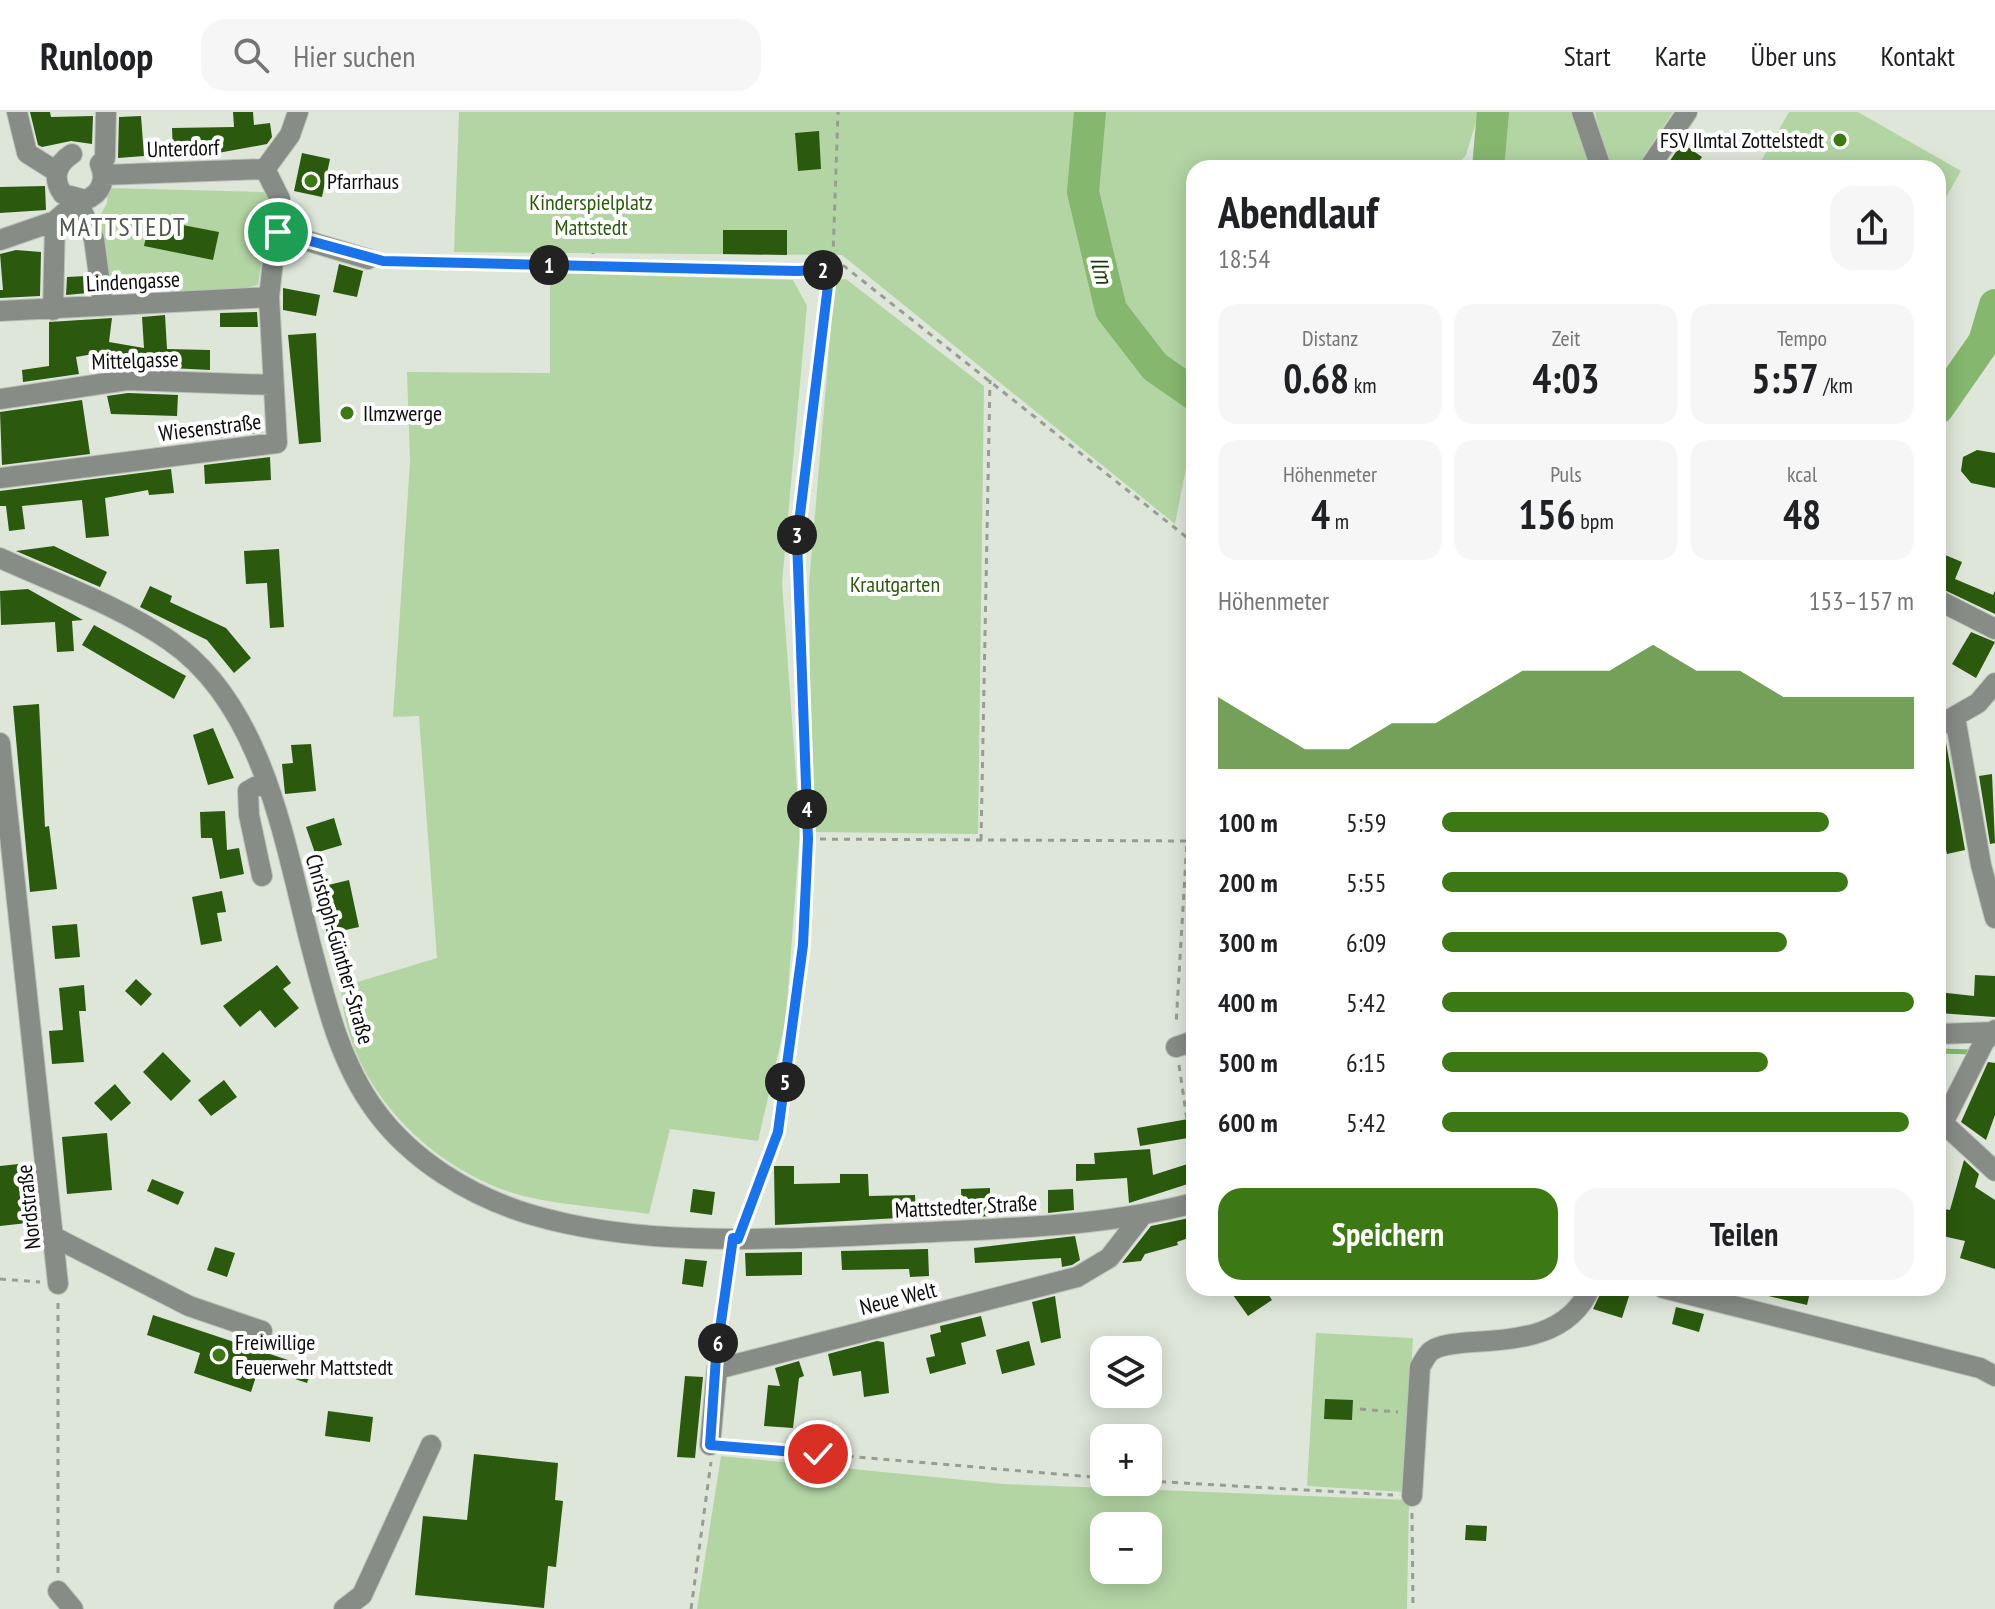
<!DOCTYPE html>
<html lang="de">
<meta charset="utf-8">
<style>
body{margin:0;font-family:"PT Sans Narrow",sans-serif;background:#f6f6f6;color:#202124;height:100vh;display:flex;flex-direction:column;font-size:30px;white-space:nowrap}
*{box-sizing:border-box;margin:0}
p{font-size:26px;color:#757577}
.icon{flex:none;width:44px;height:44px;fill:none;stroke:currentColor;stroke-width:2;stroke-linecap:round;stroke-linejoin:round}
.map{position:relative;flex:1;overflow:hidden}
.drawer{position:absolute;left:1186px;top:48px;width:760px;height:1136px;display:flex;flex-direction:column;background:#fff;border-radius:24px;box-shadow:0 4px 20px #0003}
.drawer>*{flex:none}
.buttons{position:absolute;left:1090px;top:1224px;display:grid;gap:16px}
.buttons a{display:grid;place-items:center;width:72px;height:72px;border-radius:16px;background:#fff;box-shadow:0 4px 20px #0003;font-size:40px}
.pin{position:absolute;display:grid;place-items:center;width:68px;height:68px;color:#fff;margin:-34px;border:4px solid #fff;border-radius:50%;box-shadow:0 2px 8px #0007}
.km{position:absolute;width:40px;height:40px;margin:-20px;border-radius:50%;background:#222;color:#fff;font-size:22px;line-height:40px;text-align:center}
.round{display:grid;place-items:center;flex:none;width:84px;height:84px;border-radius:24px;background:#f6f6f6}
.summary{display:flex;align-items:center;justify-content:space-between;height:136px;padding:0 32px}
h1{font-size:44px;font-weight:700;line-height:60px}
.metrics{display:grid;grid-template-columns:repeat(3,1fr);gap:12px;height:136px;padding:8px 32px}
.metrics div{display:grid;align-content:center;border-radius:20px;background:#f6f6f6;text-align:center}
.metrics b{font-size:40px;font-weight:700}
.metrics small{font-size:22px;font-weight:400}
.metrics p{font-size:22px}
.chart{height:224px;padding:16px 32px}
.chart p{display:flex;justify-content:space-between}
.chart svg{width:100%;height:144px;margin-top:8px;fill:#3c7914;opacity:.7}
.primary-button{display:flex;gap:16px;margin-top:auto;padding:16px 32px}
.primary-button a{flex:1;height:92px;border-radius:24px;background:#3c7914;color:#fff;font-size:32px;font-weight:700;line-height:92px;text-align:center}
.primary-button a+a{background:#f6f6f6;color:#202124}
ul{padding:0 32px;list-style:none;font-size:26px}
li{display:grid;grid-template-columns:128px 96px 1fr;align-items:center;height:60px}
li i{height:20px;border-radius:10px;background:#3c7914}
header{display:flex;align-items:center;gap:48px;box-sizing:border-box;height:112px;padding:0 40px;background:#fff;border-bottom:2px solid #e0e0e0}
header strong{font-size:38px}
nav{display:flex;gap:44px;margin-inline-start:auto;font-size:28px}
.search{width:560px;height:72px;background:#f6f6f6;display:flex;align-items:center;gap:20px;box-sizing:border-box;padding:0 28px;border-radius:24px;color:#757577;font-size:30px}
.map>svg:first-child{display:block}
.green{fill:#b3d5a4;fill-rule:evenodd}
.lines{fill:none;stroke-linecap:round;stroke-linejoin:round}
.stream{stroke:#85b76e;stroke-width:5}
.river{stroke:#85b76e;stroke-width:32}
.building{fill:#2b590d}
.minor-casing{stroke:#bcc3b9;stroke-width:22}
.path{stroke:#979d94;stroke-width:3;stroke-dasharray:6 6;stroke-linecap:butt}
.minor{stroke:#888c87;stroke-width:20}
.route-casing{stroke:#fff;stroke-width:16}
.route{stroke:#1a73e8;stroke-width:10}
.poi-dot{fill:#3c7914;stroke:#fff;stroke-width:3}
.labels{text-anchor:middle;stroke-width:8;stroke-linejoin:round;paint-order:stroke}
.poi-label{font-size:22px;fill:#0a0d09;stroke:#fff;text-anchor:start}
.street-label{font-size:22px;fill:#0a0d09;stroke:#fff}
.park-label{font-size:22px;fill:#2b5a0d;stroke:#fff}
.water-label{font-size:24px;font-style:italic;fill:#173803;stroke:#fff}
.quarter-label{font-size:26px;letter-spacing:2px;fill:#50574d;stroke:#fff}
</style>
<header>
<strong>Runloop</strong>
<div class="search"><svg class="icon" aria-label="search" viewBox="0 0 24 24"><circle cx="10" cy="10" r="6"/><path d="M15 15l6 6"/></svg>Hier suchen</div>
<nav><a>Start</a><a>Karte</a><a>Über uns</a><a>Kontakt</a></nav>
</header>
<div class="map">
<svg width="1995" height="1497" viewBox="0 0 1995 1497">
<rect width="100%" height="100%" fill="#dee6da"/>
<!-- green -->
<path class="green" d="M459 0H1077L1080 81 1110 201 1153 259 1194 290V315L1175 412 842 143 454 140Z
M1096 0H1479L1466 43 1456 56H1194V277L1157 252 1115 197 1088 81Z
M1501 0H1576L1593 56H1506L1501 53Z
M1595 0H1673L1636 56H1608Z
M1789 0H1858L1961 59 1938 99V56H1757Z
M108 76 264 80 271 88 258 173 218 183 113 174 95 113 107 91Z
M550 161 793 168 807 194 782 471 800 718 786 907 758 1029 670 1017 649 1102C610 1096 545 1092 510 1080 423 1051 345 968 341 875L437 846 419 604 393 605 410 350 407 260 550 261Z
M846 167 984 274 978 722 812 720 809 472 835 168Z
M1316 1221 1413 1226 1404 1380 1307 1374Z
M721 1344 1004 1372 1409 1388 1407 1497H697ZM1104 1414H1148V1458H1104Z"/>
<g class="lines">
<!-- stream -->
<path class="stream" d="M1488 56H1489
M1984 230 1995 226
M1938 939 1974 940"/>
<!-- river -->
<path class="river" d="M1090 0 1083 80 1111 198 1155 255 1194 282
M1488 56 1493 0
M1938 296 1984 230 1995 193"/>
</g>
<!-- building -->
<path class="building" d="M30 0H50L51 5 93 4 92 32 71 29 42 35 38 33Z
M233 0H253L254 13 270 11 272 25 267 32 207 43H173L172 16 234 15Z
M141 4 144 44 118 46 119 5Z
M819 19 821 57 798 59 795 21Z
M1682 31 1702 45 1694 56H1665Z
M302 41 330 47 322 85 294 79Z
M45 74 46 98 0 101V75Z
M167 110 219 120 213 148 144 134 149 112 166 115Z
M723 118H787V143L723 142Z
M16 138 41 140 40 184 0 186V178H3L0 142Z
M339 152 363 159 357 185 333 180Z
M86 164 88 181 66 183 67 165Z
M283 176 320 183 316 204 283 198Z
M257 200 258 215H220V201Z
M165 203 167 237 210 238V258L170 256 115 247 116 256 102 259 99 241 76 245 79 262 23 270 22 258 49 254V210L112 206 109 230 144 236 142 205Z
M316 221 321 330 299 332 288 223Z
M128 281 178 283 177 304 111 302 107 284Z
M82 288 90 342 2 353 0 300Z
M263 312V320L216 326 215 317Z
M1977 338 1995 341V376L1971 371 1961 359 1963 345Z
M270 345 271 368 205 372 204 353Z
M171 357 174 381 149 383 148 378 105 386 109 424 86 426 82 388 22 394 25 417 9 419 6 394H0V379Z
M54 434 107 460 100 475 16 439Z
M279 437 284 515 270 516 267 471 246 472 244 439Z
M1938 440 1962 450 1955 467 1993 483 1995 479V502L1938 475Z
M150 474 172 484 170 490 226 516 251 546 234 561 207 528 140 495Z
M28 477 83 508 72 509 74 539 57 540 55 510 1 513 0 479Z
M94 513 186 564 174 587 82 533Z
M1971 520 1995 530 1976 566 1952 552Z
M39 592 45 715 49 714 57 777 30 780 13 594Z
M213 616 234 666 208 673 193 623Z
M1945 625 1965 738 1947 742 1938 706V627Z
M311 632 316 679 285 682 282 652 293 651 291 633Z
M1992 662 1995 731 1990 732 1979 664Z
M225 699 227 738 239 736 244 762 220 767 212 726H201L200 700Z
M334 706 342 733 315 741 306 715Z
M349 768 359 815 327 822 316 776Z
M222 779 226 800 217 801 222 829 201 833 192 785Z
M77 812 80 845 55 847 52 814Z
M277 853 291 871 283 877 299 896 275 916 260 898 240 915 223 894Z
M1975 863 1995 864V905L1938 901V880L1974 884Z
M136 867 152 882 141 894 125 879Z
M84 873 86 899H79L84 950 52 952 49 919 63 918 59 876Z
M163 940 191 969 171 989 143 960Z
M1988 950 1995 951V1003L1986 1028 1961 1010Z
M224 968 237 985 211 1004 198 988Z
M115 972 131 991 111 1009 94 991Z
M1194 1006V1025L1140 1034 1137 1016Z
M107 1021 112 1078 67 1082 62 1025Z
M1150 1037 1153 1063 1194 1050V1070L1129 1091 1127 1066 1076 1069V1052H1095L1094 1041Z
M1964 1048 1979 1062 1975 1075 1995 1088V1157L1960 1146 1965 1129 1938 1123V1096L1950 1098Z
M28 1051 36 1110 0 1114V1054Z
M774 1054H794V1072L840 1071V1062H868L869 1084 915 1083 916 1105 775 1113Z
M152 1067 184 1080 178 1093 147 1079Z
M990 1076V1104L962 1106 961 1077Z
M693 1077 715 1080 712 1103 690 1100Z
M1073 1077 1074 1098 1048 1101V1078Z
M1194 1105V1124L1177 1130 1178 1133 1145 1142 1141 1149 1122 1151 1151 1114Z
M1075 1124 1080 1148 1072 1153 1062 1155 1061 1146 975 1151 974 1136Z
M215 1135 235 1141 227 1165 207 1158Z
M928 1137 929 1164 910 1165 909 1157 842 1158 841 1139Z
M802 1140V1163L746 1164 745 1141Z
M685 1147 707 1149 703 1175 682 1172Z
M1243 1176H1264L1272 1188 1248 1204 1233 1183Z
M1603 1176 1630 1181 1622 1206 1593 1197Z
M1761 1176H1811L1807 1193 1760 1182Z
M1055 1184 1061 1226 1041 1231 1032 1190Z
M1676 1195 1704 1202 1699 1220 1672 1212Z
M153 1203 312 1256 307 1271 259 1255 251 1280 194 1261 200 1241 147 1223Z
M981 1204 986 1224 961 1231 966 1252 930 1262 926 1246 935 1244 930 1223 941 1220 940 1214Z
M877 1229 884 1230 889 1281 864 1285 861 1259 833 1264 828 1242Z
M1029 1229 1035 1253 1002 1262 996 1238Z
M799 1249 804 1264 799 1266 793 1316 764 1314 768 1273 780 1274 775 1256Z
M685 1264 703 1265 695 1346 677 1345Z
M1325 1287 1353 1288 1352 1308 1324 1307Z
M328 1299 373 1305 370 1330 325 1324Z
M474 1342 558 1351 555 1388 563 1389 556 1455 548 1454 544 1496 415 1483 423 1404 467 1408Z
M1466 1413 1487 1414 1486 1429 1465 1428Z"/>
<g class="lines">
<!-- minor casing -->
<g class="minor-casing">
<path id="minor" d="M17 0 27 41 57 60
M1582 0 1601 56
M72 42C56 52 52 67 63 82L85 88C101 82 107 68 100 52L105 46 106 0
M1649 56 1687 0
M265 57 290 23 298 0
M78 89 94 127 103 194
M278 120 368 147
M0 128 55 109 78 89
M53 198 55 109
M0 199 269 185
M0 287 127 268 273 273
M0 366 277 331 269 185 280 87 265 57 103 63
M0 446C57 472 118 493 170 529 263 593 284 728 310 830 325 887 339 949 375 998 411 1048 470 1084 529 1102 648 1138 789 1126 913 1121 1008 1116 1102 1115 1194 1091
M1938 488 1995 517
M1955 605 1981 753 1995 806
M1938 614 1978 591 1995 571
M0 631 58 1172
M262 764 249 703 248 679 264 670
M1938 922 1995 920
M1176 935 1194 929
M1938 1008 1943 1011 1984 930 1995 918
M1943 1011 1995 1059
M56 1126 189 1194 262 1219
M1663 1176 1980 1256 1995 1264
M710 1333 717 1257 1077 1165 1109 1146 1141 1105
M1412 1384 1420 1255C1423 1250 1427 1242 1431 1239 1440 1232 1461 1231 1473 1230 1519 1228 1570 1223 1590 1176
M58 1479 73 1497
M344 1497 362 1483 431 1333"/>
</g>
<!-- path -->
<path class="path" d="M387 149 798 159 844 154 1194 431
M593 154V141
M808 727 1187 729 1176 913
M981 728 990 268
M1179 953 1194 1056
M744 1108 778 1020 803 833 808 727 797 427 833 143 838 0
M0 1167 40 1170
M717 1237 730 1146
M1360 1297 1398 1300
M728 1334 1104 1366
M1148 1369 1393 1383
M1412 1401 1413 1497
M58 1461V1189
M691 1497 711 1350"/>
<!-- minor -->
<use href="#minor" class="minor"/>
</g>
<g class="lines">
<!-- route casing -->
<g class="route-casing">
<path id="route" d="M278 120 383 149 798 159 830 157 797 427 808 727 803 833 778 1020 738 1127 733 1126 716 1245 710 1333 818 1342"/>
</g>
<!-- route -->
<use href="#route" class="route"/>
</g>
<!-- markers -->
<g class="poi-dot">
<circle cx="1840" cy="28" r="8"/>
<circle cx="311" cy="69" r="8"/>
<circle cx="347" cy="301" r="8"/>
<circle cx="219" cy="1243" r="8"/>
</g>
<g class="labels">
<!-- poi labels -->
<g class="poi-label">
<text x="1824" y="36" text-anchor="end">FSV Ilmtal Zottelstedt</text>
<text x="327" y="77">Pfarrhaus</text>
<text x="363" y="309">Ilmzwerge</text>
<text x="235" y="1238">Freiwillige<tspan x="235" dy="25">Feuerwehr Mattstedt</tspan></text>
</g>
<!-- street labels -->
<g class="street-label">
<text transform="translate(183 36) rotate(-2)" y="8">Unterdorf</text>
<text transform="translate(133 169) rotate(-3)" y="8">Lindengasse</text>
<text transform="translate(135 248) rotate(-2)" y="8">Mittelgasse</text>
<text transform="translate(210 315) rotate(-7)" y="8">Wiesenstraße</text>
<text transform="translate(340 837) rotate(74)" y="8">Christoph-Günther-Straße</text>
<text transform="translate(966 1094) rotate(-3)" y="8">Mattstedter Straße</text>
<text transform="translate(28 1095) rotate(-96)" y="8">Nordstraße</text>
<text transform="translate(898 1186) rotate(-14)" y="8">Neue Welt</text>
</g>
<!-- park labels -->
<g class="park-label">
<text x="591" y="98">Kinderspielplatz<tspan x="591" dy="25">Mattstedt</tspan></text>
<text x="895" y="480">Krautgarten</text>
</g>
<!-- water labels -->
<g class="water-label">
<text transform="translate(1101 158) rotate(76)" y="8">Ilm</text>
</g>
<!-- quarter labels -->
<g class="quarter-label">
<text x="123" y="124">MATTSTEDT</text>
</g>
</g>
</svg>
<div class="buttons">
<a><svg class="icon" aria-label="layers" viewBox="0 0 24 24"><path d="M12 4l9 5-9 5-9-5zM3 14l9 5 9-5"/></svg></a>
<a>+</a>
<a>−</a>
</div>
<div class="pin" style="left:278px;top:120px;background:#1e9e55"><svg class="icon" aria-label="arrive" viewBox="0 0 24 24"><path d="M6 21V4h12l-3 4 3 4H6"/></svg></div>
<div class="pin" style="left:818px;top:1342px;background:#d93025"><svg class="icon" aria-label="check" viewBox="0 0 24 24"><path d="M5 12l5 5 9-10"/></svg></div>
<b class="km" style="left:549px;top:153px">1</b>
<b class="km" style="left:823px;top:158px">2</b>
<b class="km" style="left:797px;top:423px">3</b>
<b class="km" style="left:807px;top:697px">4</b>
<b class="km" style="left:785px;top:970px">5</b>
<b class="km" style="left:718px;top:1231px">6</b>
<section class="drawer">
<div class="summary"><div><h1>Abendlauf</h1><p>18:54</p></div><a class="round"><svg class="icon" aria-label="share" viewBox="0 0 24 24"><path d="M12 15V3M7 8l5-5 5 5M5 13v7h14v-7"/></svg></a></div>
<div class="metrics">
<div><p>Distanz</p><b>0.68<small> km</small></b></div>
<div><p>Zeit</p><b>4:03</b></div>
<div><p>Tempo</p><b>5:57<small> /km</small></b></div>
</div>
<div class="metrics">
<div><p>Höhenmeter</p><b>4<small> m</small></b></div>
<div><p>Puls</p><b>156<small> bpm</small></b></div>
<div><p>kcal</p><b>48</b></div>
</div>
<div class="chart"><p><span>Höhenmeter</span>153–157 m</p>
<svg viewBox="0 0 160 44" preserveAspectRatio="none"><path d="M0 44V22L10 30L20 38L30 38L40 30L50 30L60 22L70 14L80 14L90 14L100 6L110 14L120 14L130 22L140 22L150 22L160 22V44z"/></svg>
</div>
<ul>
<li><b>100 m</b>5:59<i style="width:82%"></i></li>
<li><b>200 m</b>5:55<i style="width:86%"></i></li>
<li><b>300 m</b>6:09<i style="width:73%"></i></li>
<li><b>400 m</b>5:42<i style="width:100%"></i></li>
<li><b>500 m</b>6:15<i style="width:69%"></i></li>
<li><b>600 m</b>5:42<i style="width:99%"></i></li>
</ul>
<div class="primary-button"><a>Speichern</a><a>Teilen</a></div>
</section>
</div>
